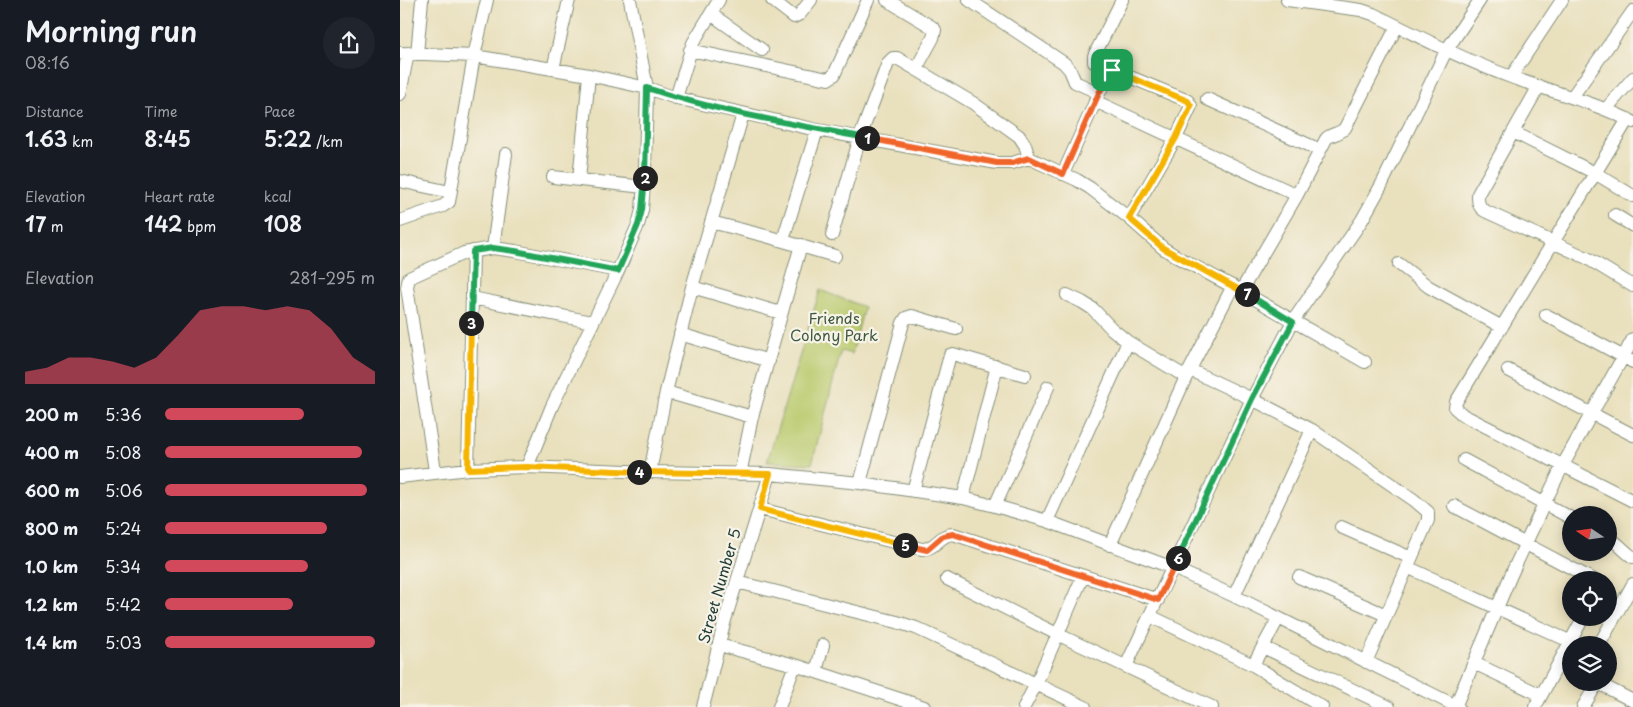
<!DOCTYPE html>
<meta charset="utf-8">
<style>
body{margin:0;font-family:"Playpen Sans",sans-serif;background:#20242c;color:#f1f3f6;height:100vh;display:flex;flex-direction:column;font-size:19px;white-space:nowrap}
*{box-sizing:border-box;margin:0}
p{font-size:16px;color:#9ea1a6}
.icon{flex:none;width:28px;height:28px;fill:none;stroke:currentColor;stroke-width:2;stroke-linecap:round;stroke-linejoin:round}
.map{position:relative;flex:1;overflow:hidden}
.panel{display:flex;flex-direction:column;background:#171b24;width:400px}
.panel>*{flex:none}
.needle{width:32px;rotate:283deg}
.controls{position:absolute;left:1162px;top:506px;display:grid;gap:10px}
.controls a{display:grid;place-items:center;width:55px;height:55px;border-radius:50%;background:#171b24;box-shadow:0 2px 12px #0003;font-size:25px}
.pin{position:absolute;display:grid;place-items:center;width:42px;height:42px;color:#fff;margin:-21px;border-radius:10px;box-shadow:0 2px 8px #0006}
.km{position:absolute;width:25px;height:25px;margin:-12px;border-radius:50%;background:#222;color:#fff;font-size:14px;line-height:25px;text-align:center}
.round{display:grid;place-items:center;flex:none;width:52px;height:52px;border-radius:26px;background:#20242c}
.summary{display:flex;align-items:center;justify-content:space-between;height:85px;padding:0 25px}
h1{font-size:28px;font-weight:600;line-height:38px}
.stats{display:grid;grid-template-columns:repeat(3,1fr);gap:8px;height:85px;padding:5px 25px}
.stats div{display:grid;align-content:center}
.stats b{font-size:21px;font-weight:600}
.stats small{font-size:14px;font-weight:400}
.stats p{font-size:14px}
.chart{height:140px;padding:10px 25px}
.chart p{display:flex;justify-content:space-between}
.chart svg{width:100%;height:90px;margin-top:5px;fill:#d1495b;opacity:.7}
ul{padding:0 25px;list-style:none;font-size:16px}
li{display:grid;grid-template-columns:80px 60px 1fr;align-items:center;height:38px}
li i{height:12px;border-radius:6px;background:#d1495b}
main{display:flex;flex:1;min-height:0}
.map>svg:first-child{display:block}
.green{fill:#baca6d;stroke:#6c8450}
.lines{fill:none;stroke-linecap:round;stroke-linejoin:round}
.minor-casing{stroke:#848e78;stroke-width:14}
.minor{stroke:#fff;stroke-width:12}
.split-1-casing{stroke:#fff;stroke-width:10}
.split-2-casing{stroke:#fff;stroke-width:10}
.split-3-casing{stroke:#fff;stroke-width:10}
.split-4-casing{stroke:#fff;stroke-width:10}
.split-5-casing{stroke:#fff;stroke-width:10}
.split-6-casing{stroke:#fff;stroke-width:10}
.split-7-casing{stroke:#fff;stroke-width:10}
.split-8-casing{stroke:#fff;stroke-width:10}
.split-1{stroke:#f0652b;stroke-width:6}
.split-2{stroke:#22a559;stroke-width:6}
.split-3{stroke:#22a559;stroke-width:6}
.split-4{stroke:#f5b400;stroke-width:6}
.split-5{stroke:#f5b400;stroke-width:6}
.split-6{stroke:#f0652b;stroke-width:6}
.split-7{stroke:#22a559;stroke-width:6}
.split-8{stroke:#f5b400;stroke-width:6}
.labels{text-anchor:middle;stroke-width:4.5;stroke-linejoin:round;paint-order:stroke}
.park-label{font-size:15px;fill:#3e593f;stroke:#f7f3e8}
.street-label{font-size:15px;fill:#1f3d34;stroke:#f7f3e8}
</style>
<main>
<section class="panel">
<div class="summary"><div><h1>Morning run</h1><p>08:16</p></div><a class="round"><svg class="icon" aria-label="share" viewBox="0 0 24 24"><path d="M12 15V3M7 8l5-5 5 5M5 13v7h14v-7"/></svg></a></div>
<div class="stats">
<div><p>Distance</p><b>1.63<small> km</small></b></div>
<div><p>Time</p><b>8:45</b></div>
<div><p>Pace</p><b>5:22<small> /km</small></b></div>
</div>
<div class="stats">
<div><p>Elevation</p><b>17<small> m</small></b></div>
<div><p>Heart rate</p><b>142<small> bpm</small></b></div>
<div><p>kcal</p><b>108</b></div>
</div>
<div class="chart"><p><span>Elevation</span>281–295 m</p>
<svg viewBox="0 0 160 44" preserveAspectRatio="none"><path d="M0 44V38L10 36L20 31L30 31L40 33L50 36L60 31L70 20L80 8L90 6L100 6L110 8L120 6L130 8L140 17L150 31L160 38V44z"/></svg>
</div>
<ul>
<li><b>200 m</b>5:36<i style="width:66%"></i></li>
<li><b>400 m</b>5:08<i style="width:94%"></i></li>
<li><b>600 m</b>5:06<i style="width:96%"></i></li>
<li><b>800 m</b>5:24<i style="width:77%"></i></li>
<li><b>1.0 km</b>5:34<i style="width:68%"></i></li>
<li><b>1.2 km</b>5:42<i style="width:61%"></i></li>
<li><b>1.4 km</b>5:03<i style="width:100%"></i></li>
</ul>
</section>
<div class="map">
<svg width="1233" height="707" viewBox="0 0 1233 707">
<rect width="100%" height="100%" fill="#f7f3e8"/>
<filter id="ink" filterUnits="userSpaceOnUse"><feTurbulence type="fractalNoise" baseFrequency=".02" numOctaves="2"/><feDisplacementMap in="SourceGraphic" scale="10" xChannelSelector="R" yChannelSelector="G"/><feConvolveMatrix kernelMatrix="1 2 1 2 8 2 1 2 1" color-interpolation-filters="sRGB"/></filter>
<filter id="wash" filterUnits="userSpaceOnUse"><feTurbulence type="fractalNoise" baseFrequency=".0096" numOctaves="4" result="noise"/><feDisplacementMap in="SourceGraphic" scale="20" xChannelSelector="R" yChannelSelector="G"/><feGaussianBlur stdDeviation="1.12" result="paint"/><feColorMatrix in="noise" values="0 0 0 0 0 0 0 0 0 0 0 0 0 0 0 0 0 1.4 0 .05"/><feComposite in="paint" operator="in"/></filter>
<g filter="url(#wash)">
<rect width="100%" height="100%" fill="#e9e0bd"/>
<!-- green -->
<path class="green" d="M420 290 464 307 452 354 441 351 412 464 367 462Z"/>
</g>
<g filter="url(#ink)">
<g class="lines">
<!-- minor casing -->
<g class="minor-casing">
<path id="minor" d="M372 0 394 17 400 14 411 0
M487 0 532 27 535 30 533 38 516 69
M569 0 664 63 670 70 675 82 699 93
M722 0 694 56V62L788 101 791 106 776 138 729 218
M887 0 961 10 973 14C1018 36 1064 60 1111 77 1152 92 1194 102 1233 122
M311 14 362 50
M290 50 428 79 434 75 468 0
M0 53 74 56 189 75 247 88 276 98 417 130 597 163H612L629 158
M17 54 22 0
M153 69 169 0
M1111 77 1162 0
M1139 86 1078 194C1078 202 1078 207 1085 211L1187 258 1233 286
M0 94 8 53
M1172 97 1233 11
M276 98 293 43 319 0
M807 99 920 150
M695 101 897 195
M1206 109 1233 78
M1228 119 1056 402 1055 408 1063 415 1233 501
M1113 132 1195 173 1233 196
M663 174 699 93 712 70
M153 177 244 187
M179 180 189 75
M0 181 50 192
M1215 215 1233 226
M0 221 43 206 49 202 74 56 87 0
M311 222 366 236 435 256
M432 235 460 137 488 63 493 58H497L573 103 619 136 625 145 629 158 677 180 690 188 729 218 763 248 777 257 841 291 965 362
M383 240 417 130
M93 248 106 154
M999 264 1029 287 1102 327
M292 287 381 313
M841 291 897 195 926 139C931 133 939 135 945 128L997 26
M667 295 682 302 693 309 712 329 728 342 786 377
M72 298 192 322
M1146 315 1233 362
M280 334 369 361
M790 370 852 399 912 430 1014 500 1028 512V520L966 662
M1108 370 1233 435
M266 392 352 417
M1064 460 1171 518
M127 467 152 406 218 271 238 225 242 210 245 169 247 88 230 0
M68 469 73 251
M35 471 7 287 9 278 64 253 93 248 115 251 218 271
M250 472 266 392 292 287 343 114
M340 474 352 417 401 245
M0 477 68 469 127 467 250 472 370 474 460 483 563 498 595 506 647 521 773 568 834 596 1058 707
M460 483 503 323 506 318 512 316 556 329
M513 491 550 355 553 354 625 375
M563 498 597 366
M595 506 648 387
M1054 506 1194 580
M360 509 522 549C535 550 540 534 553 534L758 600
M647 521 728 342
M941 527 1011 558
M1209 538C1219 543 1223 551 1233 557
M710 545 786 377 833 286
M1007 567 1178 645
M899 577 986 615
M547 579 657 634 812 707
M337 582 497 622 516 628 685 707
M834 596 912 430
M750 616 853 665 922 707
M319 645 395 665 524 707
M1199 645 1233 584
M863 647 989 707
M1074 663 1141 695
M853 665 878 619
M726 666 852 399 893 321 962 220 982 184 1046 51 1080 0
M416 672 423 645
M1198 683 1233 701
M303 707 325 620 370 474
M379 707 395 665
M624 707 636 684 683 576
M1055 707 1111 575 1144 504 1163 465 1233 339
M1135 707 1183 618
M1183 707 1198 682"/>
</g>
<!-- minor -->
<use href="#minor" class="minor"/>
</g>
</g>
<g class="lines" filter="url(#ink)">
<!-- split-1 casing -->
<g class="split-1-casing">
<path id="split-1" d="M467 138 597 163H612L629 158 663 174 699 93 712 70"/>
</g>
<!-- split-2 casing -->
<g class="split-2-casing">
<path id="split-2" d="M245 178 247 88C318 112 393 124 467 138"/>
</g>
<!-- split-3 casing -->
<g class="split-3-casing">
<path id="split-3" d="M71 323 73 251 93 248 115 251 218 271 238 225 242 210 245 178"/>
</g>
<!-- split-4 casing -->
<g class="split-4-casing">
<path id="split-4" d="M71 323 68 469 127 467 239 472"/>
</g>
<!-- split-5 casing -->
<g class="split-5-casing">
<path id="split-5" d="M239 472 370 474 360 509 505 545"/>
</g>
<!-- split-6 casing -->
<g class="split-6-casing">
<path id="split-6" d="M505 545 527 550 543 536 553 534 758 600 778 558"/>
</g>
<!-- split-7 casing -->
<g class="split-7-casing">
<path id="split-7" d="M778 558 852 399 893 322 847 294"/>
</g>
<!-- split-8 casing -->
<g class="split-8-casing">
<path id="split-8" d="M712 70 788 101 791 106 776 138 729 218 763 248 847 294"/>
</g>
<!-- split-1 -->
<use href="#split-1" class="split-1"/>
<!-- split-2 -->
<use href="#split-2" class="split-2"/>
<!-- split-3 -->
<use href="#split-3" class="split-3"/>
<!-- split-4 -->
<use href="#split-4" class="split-4"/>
<!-- split-5 -->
<use href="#split-5" class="split-5"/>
<!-- split-6 -->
<use href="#split-6" class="split-6"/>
<!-- split-7 -->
<use href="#split-7" class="split-7"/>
<!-- split-8 -->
<use href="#split-8" class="split-8"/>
</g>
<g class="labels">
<!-- park labels -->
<g class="park-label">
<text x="434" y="324">Friends<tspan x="434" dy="17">Colony Park</tspan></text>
</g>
<!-- street labels -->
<g class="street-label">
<text transform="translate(320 586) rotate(-74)" y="5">Street Number 5</text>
</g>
</g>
</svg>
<div class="controls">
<a><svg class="needle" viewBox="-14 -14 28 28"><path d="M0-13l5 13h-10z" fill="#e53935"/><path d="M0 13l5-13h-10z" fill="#9ea1a6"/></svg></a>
<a><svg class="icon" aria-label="locate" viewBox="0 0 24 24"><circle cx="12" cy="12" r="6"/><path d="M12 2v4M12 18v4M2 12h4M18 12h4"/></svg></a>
<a><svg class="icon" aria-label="layers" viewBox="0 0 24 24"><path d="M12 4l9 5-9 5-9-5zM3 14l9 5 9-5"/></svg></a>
</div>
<div class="pin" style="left:712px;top:70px;background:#1e9e55"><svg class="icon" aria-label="arrive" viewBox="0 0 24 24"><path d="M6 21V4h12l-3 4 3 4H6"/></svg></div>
<b class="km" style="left:467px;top:138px">1</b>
<b class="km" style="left:245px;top:178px">2</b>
<b class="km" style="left:71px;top:323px">3</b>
<b class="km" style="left:239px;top:472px">4</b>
<b class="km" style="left:505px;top:545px">5</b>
<b class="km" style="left:778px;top:558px">6</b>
<b class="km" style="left:847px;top:294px">7</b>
</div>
</main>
